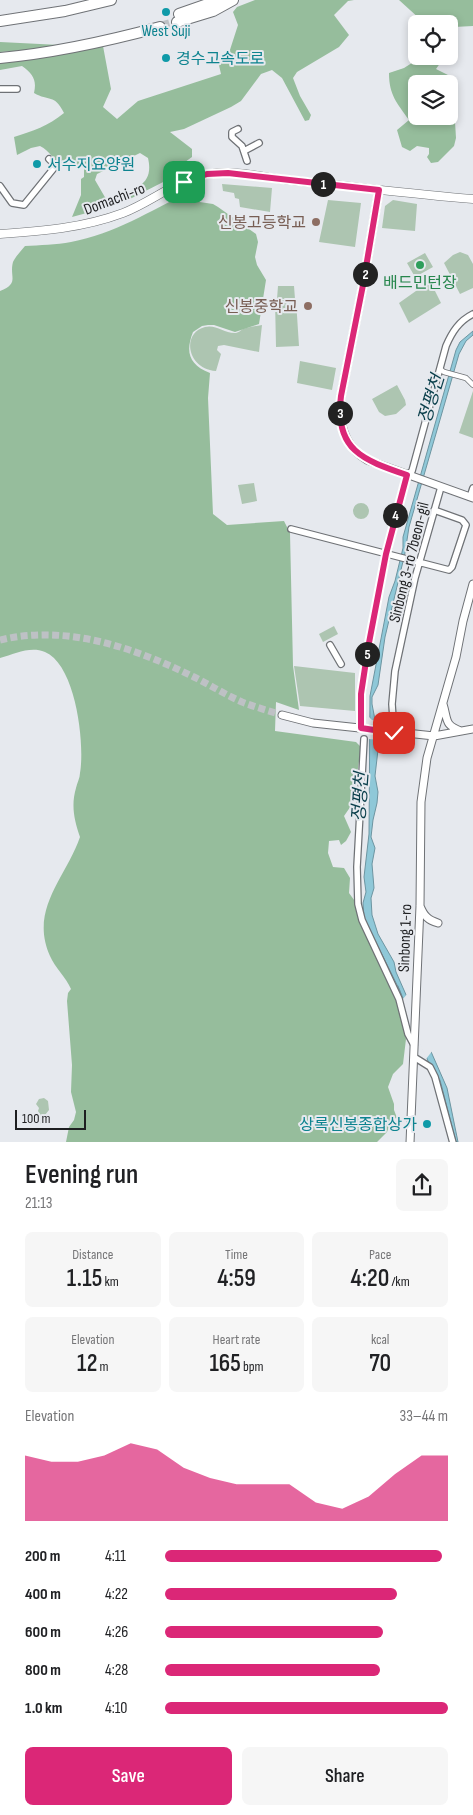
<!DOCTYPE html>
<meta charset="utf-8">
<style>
body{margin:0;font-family:"Sofia Sans Condensed","Noto Sans KR",sans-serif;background:#f6f6f6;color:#202124;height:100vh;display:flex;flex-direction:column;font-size:19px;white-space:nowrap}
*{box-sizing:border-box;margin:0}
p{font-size:16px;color:#757577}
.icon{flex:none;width:28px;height:28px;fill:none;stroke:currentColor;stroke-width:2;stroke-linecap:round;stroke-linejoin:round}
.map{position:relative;height:1142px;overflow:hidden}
.panel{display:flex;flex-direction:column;background:#fff;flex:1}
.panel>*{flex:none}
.tools{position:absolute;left:408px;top:15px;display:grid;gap:10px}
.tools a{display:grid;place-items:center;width:50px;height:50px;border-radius:8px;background:#fff;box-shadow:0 2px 8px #0003;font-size:25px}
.scale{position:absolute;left:15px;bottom:12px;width:71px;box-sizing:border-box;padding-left:5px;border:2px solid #1e1f21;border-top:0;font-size:14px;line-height:18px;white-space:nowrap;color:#1e1f21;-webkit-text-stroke:4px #e6e9ee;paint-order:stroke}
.pin{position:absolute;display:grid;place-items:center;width:42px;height:42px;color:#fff;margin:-21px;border-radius:10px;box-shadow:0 2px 8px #0006}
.km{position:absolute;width:25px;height:25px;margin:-12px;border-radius:50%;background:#222;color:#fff;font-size:14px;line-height:25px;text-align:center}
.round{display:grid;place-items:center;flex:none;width:52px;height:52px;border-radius:8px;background:#f6f6f6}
.headline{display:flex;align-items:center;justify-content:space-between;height:85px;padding:0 25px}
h1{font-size:28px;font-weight:600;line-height:38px}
.figures{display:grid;grid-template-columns:repeat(3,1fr);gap:8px;height:85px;padding:5px 25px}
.figures div{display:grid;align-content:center;border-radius:8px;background:#f6f6f6;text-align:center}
.figures b{font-size:25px;font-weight:600}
.figures small{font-size:14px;font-weight:400}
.figures p{font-size:14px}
.chart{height:140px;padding:10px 25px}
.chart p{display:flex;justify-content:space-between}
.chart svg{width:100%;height:90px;margin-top:5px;fill:#db2777;opacity:.7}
.primary-button{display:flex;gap:10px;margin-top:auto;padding:10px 25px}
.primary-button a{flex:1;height:58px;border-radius:8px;background:#db2777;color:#fff;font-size:20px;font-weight:600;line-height:58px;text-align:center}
.primary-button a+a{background:#f6f6f6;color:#202124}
ul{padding:0 25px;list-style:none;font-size:16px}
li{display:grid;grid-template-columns:80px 60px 1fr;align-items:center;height:38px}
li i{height:12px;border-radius:6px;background:#db2777}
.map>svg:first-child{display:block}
.green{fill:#adc5b1}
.forest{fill:#96bd9c;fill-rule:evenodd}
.water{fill:#8fc8d8;stroke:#6d95a1}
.pier{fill:#e6e9ee}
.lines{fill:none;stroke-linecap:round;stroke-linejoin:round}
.stream{stroke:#6d95a1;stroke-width:1}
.tertiary-tunnel{stroke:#bec1c5;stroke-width:7;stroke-dasharray:7 3.5;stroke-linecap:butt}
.motorway-tunnel{stroke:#bec1c5;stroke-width:10;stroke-dasharray:10 5;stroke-linecap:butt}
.pedestrian-casing{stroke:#6f7276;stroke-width:6}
.minor-casing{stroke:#6f7276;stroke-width:8}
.tertiary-casing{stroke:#6f7276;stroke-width:9}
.secondary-casing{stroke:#6f7276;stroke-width:9}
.motorway-casing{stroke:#6f7276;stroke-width:12}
.pedestrian{stroke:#fff;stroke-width:4.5}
.minor{stroke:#fff;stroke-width:5.5}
.tertiary{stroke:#fff;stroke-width:7}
.secondary{stroke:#fff;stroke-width:8}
.motorway{stroke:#fff;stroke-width:10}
.route-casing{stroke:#fff;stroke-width:10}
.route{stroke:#db2777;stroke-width:6}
.culture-dot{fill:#0f9aa8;stroke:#e6e9ee;stroke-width:2}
.education-dot{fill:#8d6e63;stroke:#e6e9ee;stroke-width:2}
.leisure-dot{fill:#2e9e5b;stroke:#e6e9ee;stroke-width:2}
.labels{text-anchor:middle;stroke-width:4;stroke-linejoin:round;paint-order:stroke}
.culture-label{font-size:16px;fill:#0d838f;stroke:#e6e9ee;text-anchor:start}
.street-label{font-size:16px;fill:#1e1f21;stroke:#e6e9ee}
.education-label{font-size:16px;fill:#785e54;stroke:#e6e9ee;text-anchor:end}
.leisure-label{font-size:16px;fill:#27864d;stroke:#e6e9ee}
.water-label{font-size:18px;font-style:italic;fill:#0a3f4b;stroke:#e6e9ee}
</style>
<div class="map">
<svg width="473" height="1143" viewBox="0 0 473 1143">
<rect width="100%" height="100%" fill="#e6e9ee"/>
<!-- green -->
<path class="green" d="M222 184 272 188 270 212 240 207 239 199 235 198 234 193 223 191Z
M328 200 361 203 355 247 319 242Z
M393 200 417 204 415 231 382 228 385 206Z
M460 252 468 255 473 264V288L460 294 444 263 453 255Z
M425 253 433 267 415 277 407 263Z
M430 281 441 303 409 323 399 303Z
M278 286H294L295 299H277Z
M275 300H296L299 346 276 347Z
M262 325 259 352 224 345 218 346 217 350 221 354 216 371C187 369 181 333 205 327 216 324 225 334 236 333 239 332 240 331 243 329 249 327 256 326 262 325Z
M300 361 336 368 332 390 297 383Z
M397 385 405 400 406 405 396 414 385 416 379 412 372 399Z
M473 391V438L459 433Z
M254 483 257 501 242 504 238 485Z
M353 511a8 8 0 1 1 16 0a8 8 0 1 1-16 0Z
M334 626 338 634 323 642 319 634Z
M294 666 355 673V711L300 706Z
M44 1098 48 1101 49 1110 45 1115 47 1122 43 1125 40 1123 41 1116 38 1111 39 1108 36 1104 39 1099Z"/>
<!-- forest -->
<path class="forest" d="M255 0H354L348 1 334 15 349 35 339 47 297 72 293 78 300 96 311 115 309 120 305 121 282 78 272 70 261 74 241 101 231 107 184 129 170 132 192 149V157L178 167 175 175 171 178 124 202H120L118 199C137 187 154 184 148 158L140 153 97 174 95 180 106 199 105 208 72 217 81 195V179L84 177V164L64 167C54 161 50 151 40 146L31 148 17 155 14 137C33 131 48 126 64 113 54 93 49 102 34 93 37 80 33 74 22 66L0 70V62L103 46 111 89 103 107 117 119 138 101 221 74 218 61 228 56 238 25 233 12 237 7Z
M399 0H473V26L454 27 449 29V24H428L421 20Z
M0 42 60 45 32 50 0 52Z
M433 58 443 59 436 69 450 76 453 89 456 138 454 146 438 162 431 163 427 157 429 154V148L417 146 410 151 402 147 397 130 409 120C397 103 389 95 389 73L404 68 415 61 422 63ZM416 84H449V116H416Z
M189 192 193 201 213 204 218 207 256 234 258 242 255 257 257 265 266 280 259 324 235 332 214 325H208L202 326 193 332C185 352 189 365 210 373L208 398 213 514 227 525 284 521 290 533 293 666 299 710 276 702 275 731 356 742 361 747 353 803 344 816 351 832 346 841 341 845 339 840 329 841 328 853 333 867 344 868 350 878 349 893 357 904 399 1006 403 1025 406 1039 403 1064 393 1074 388 1087 394 1104V1110L397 1118 392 1119 387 1132 376 1143 66 1142 69 1127 74 1120 76 1112 71 1092 72 1065 67 1001 68 993 71 989C66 977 55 968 50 956 29 909 66 878 80 837 74 820 71 805 76 788 77 783 80 778 80 773 85 744 76 665 45 652 30 646 15 654 0 658V291C20 283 9 277 13 262 15 257 22 250 25 246 40 245 56 245 71 242 114 234 150 211 189 192Z"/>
<!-- water -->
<path class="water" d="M473 331V335L466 341 459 354 409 527 405 553 385 637 378 685 372 697V704L379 741 375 776 378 792 377 803 373 820 371 837 375 848 372 864 374 888 371 898 372 915 378 934 394 962 396 972 447 1088 458 1142H456L440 1080 430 1066 400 991 364 918 363 903 366 892 364 877 369 834 370 696 389 597 395 581 403 548V537L456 350 460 342Z"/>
<!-- pier -->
<path class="pier" d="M368 716 372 720 378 721 381 740 368 739Z
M408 993 433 1050 426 1059 402 1000Z"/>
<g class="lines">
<!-- stream -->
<path class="stream" d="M398 986 401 994"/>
<!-- tertiary-tunnel -->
<path class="tertiary-tunnel" d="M0 640C67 624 135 648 194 677 210 685 226 695 242 702 255 707 269 711 282 715"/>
<!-- motorway-tunnel -->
<path class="motorway-tunnel" d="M160 27 177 22"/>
<!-- pedestrian casing -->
<g class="pedestrian-casing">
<path id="pedestrian" d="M440 369 444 372 466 378 473 385"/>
</g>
<!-- minor casing -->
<g class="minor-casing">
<path id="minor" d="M0 89H17
M238 129 232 132V137L242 146 247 161
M244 151 259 143
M0 186 12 203 24 205 54 168V164L49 159
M470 497 473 488
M291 529 449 570 452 567 466 525 462 520 434 510
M330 645 341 664
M361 728C359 694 366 662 372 629 381 577 392 526 407 475L412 471 446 346C452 332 459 321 473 314
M394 733 392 704 395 671 415 578 441 487
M364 739 357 867 358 904 362 920 399 999 408 1034 414 1045
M414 1057 430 1067 435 1077 453 1143"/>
</g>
<!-- tertiary casing -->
<g class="tertiary-casing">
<path id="tertiary" d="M379 190 363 285 341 396C338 422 344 446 367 460L473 498
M443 704C448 720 444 725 461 731
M282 715 313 723 434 736 473 729
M420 906C424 916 428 920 438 923
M410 1143 420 906 421 802 427 758 456 657 463 621 473 584"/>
</g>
<!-- secondary casing -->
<g class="secondary-casing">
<path id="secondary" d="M0 234C42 231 83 228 123 213 152 202 177 179 209 174 235 170 262 177 288 180 350 186 411 194 473 199"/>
</g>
<!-- motorway casing -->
<g class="motorway-casing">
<path id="motorway" d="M179 14 219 0
M0 21 65 11 111 0
M177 22 213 11 233 0
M0 58C54 53 108 41 160 27"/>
</g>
<!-- pedestrian -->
<use href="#pedestrian" class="pedestrian"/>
<!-- minor -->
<use href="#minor" class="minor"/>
<!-- tertiary -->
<use href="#tertiary" class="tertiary"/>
<!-- secondary -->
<use href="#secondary" class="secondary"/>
<!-- motorway -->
<use href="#motorway" class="motorway"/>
</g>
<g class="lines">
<!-- route casing -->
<g class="route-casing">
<path id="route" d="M184 182 207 174 228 173 379 190 363 285 341 396C334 450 363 460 407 475L386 554 368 648 361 694V728L394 733"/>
</g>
<!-- route -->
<use href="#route" class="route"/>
</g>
<!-- markers -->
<g class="culture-dot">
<circle cx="166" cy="12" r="5"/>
<circle cx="166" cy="58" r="5"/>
<circle cx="37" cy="164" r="5"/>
<circle cx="427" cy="1124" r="5"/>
</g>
<g class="education-dot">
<circle cx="316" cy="222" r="5"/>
<circle cx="308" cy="306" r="5"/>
</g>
<circle class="leisure-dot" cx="420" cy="265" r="5"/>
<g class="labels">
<!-- culture labels -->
<g class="culture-label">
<text x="166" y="36" text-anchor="middle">West Suji</text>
<text x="176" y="64">경수고속도로</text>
<text x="47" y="170">서수지요양원</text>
<text x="417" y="1130" text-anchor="end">상록신봉종합상가</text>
</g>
<!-- street labels -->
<g class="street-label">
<text transform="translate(114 198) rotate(-21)" y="6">Domachi-ro</text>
<text transform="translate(408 562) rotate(-76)" y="6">Sinbong 3-ro 7beon-gil</text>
<text transform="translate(404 938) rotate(-88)" y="6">Sinbong 1-ro</text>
</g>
<!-- education labels -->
<g class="education-label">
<text x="306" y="228">신봉고등학교</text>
<text x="298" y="312">신봉중학교</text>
</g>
<!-- leisure labels -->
<g class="leisure-label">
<text x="420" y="288">배드민턴장</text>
</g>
<!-- water labels -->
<g class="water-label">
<text transform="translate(431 399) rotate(-73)" y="6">정평천</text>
<text transform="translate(360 797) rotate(-86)" y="6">정평천</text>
</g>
</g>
</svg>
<div class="tools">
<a><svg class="icon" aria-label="locate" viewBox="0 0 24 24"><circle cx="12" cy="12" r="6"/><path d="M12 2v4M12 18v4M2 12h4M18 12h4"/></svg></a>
<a><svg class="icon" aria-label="layers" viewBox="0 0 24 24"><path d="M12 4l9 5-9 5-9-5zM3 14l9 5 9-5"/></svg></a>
</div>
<div class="scale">100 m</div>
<div class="pin" style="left:184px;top:182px;background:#1e9e55"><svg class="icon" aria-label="arrive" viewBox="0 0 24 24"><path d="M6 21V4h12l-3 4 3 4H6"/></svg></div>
<div class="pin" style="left:394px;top:733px;background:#d93025"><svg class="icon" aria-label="check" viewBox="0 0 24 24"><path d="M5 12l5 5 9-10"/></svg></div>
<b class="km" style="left:323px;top:184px">1</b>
<b class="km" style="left:365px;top:274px">2</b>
<b class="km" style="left:340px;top:413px">3</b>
<b class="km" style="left:395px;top:515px">4</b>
<b class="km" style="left:367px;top:654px">5</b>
</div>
<section class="panel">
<div class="headline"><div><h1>Evening run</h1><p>21:13</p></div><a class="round"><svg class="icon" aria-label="share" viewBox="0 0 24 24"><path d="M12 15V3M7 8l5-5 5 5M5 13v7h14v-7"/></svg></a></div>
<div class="figures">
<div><p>Distance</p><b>1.15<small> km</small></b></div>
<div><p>Time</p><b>4:59</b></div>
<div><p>Pace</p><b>4:20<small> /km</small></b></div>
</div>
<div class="figures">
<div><p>Elevation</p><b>12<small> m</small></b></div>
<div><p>Heart rate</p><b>165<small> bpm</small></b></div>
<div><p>kcal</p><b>70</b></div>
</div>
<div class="chart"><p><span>Elevation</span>33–44 m</p>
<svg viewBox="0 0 160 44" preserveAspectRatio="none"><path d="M0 44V12L10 15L20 15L30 12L40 6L50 9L60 18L70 23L80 26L90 26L100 26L110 35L120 38L130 32L140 21L150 12L160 12V44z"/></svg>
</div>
<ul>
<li><b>200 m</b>4:11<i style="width:98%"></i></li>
<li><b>400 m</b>4:22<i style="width:82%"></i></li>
<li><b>600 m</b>4:26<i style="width:77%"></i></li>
<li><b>800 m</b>4:28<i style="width:76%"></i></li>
<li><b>1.0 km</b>4:10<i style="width:100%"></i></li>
</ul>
<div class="primary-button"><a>Save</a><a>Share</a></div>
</section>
